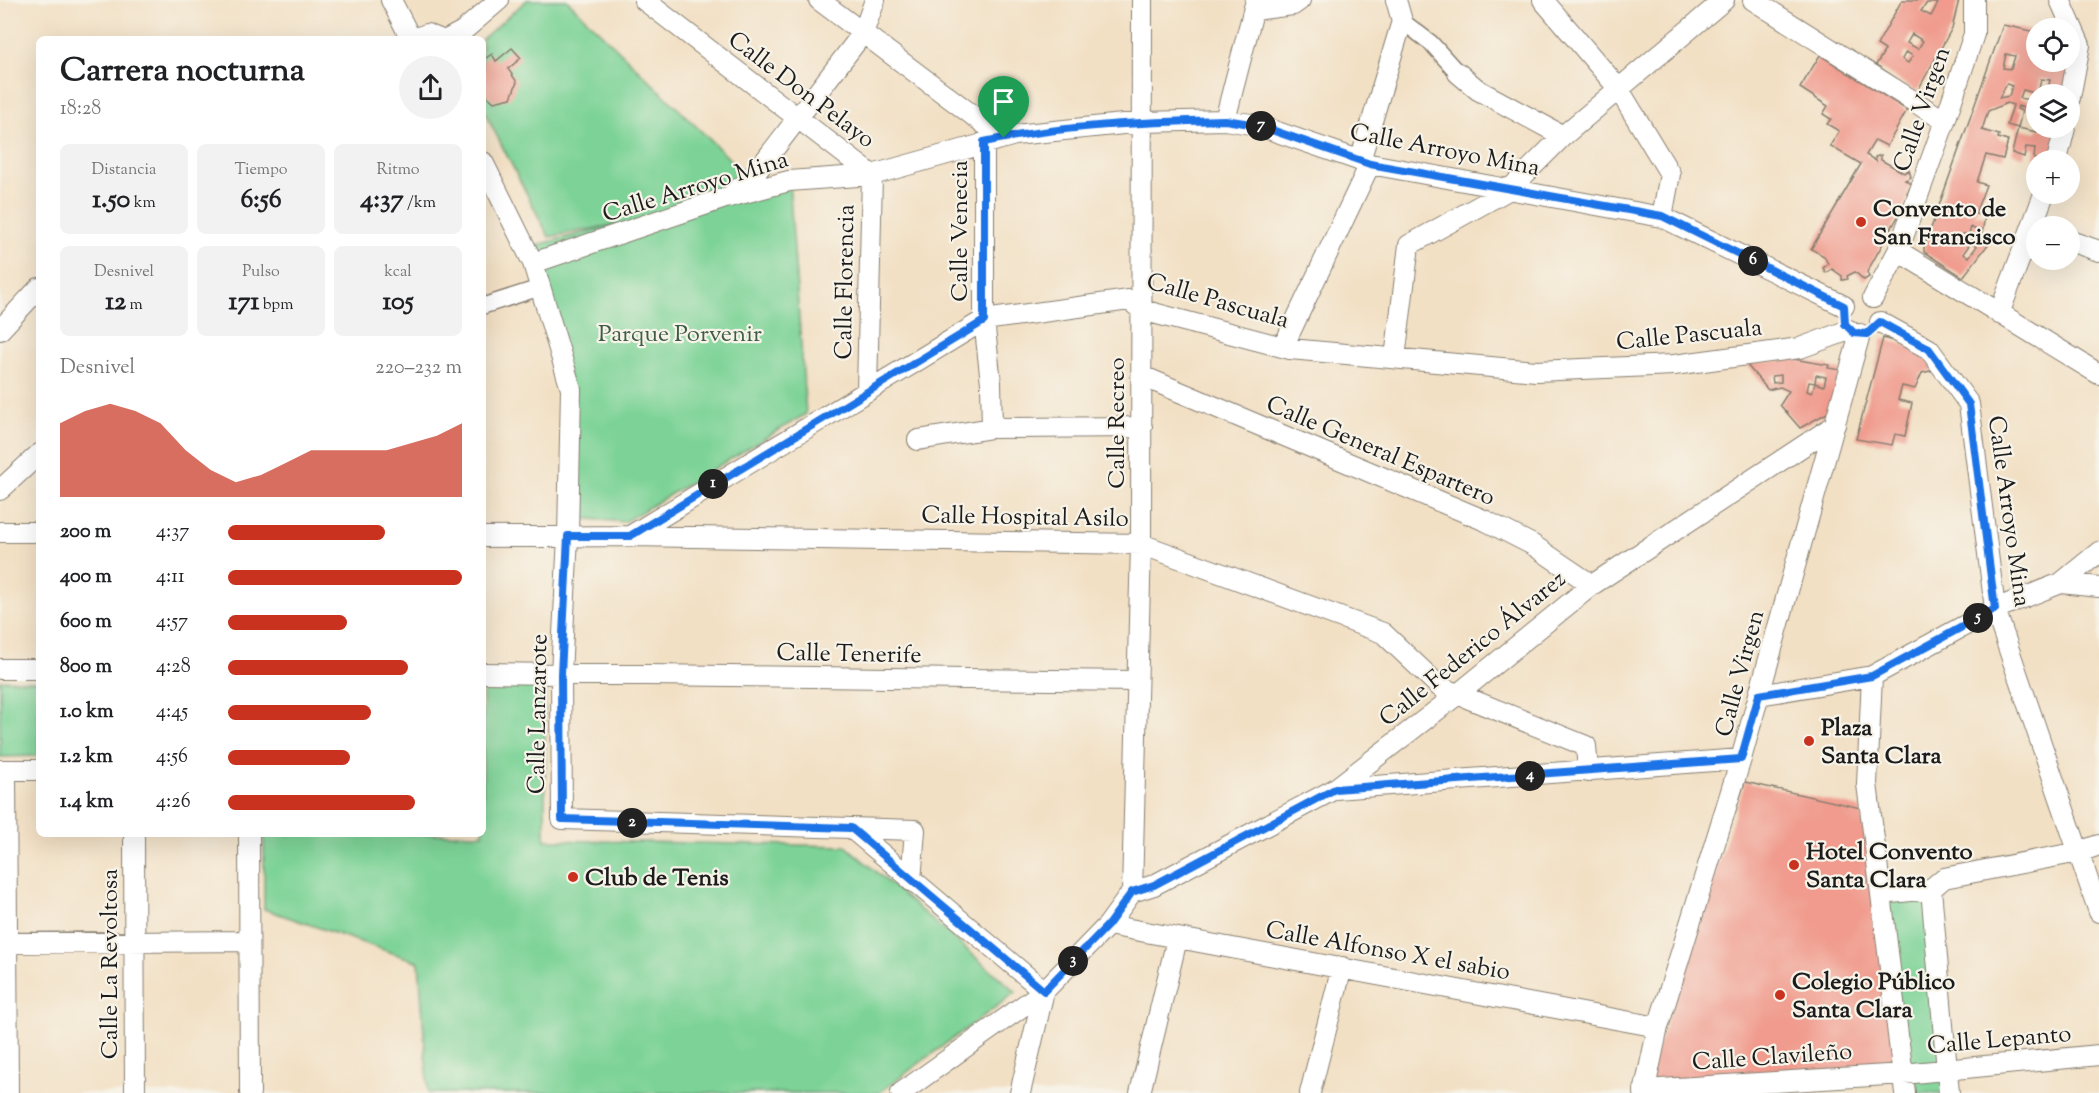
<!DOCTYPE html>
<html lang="es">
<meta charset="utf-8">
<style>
body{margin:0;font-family:"Sorts Mill Goudy",serif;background:#f2f2f2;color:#202124;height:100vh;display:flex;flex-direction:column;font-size:22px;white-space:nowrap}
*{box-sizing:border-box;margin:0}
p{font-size:20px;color:#757577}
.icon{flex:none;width:33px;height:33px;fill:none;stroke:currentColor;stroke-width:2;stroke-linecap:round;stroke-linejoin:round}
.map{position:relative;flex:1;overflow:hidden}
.drawer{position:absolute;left:36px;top:36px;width:450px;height:801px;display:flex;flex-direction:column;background:#fff;border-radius:9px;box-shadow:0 6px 24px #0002}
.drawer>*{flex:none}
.fabs{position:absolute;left:2026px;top:18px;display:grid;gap:12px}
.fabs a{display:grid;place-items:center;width:54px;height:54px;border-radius:50%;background:#fff;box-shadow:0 6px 24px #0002;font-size:30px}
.pin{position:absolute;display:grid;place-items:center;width:51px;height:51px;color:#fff;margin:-62px -26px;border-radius:50% 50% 50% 0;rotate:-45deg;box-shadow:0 0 6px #0007}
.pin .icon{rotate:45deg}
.km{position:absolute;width:30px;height:30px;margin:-15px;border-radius:50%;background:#222;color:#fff;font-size:16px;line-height:30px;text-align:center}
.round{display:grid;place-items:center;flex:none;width:63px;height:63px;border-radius:32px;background:#f2f2f2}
.overview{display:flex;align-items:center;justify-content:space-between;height:102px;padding:0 24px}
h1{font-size:33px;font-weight:700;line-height:45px}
.metrics{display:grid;grid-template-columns:repeat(3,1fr);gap:9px;height:102px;padding:6px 24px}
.metrics div{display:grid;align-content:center;border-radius:9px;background:#f2f2f2;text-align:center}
.metrics b{font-size:26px;font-weight:700}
.metrics small{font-size:16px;font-weight:400}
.metrics p{font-size:16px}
.chart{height:168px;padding:12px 24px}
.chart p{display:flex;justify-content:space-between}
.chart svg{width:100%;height:108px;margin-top:6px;fill:#c8321e;opacity:.7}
ul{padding:0 24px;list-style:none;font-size:20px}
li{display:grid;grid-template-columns:96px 72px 1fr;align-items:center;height:45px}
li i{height:15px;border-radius:8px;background:#c8321e}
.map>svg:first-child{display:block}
.green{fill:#7dd397;stroke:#4c785a;stroke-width:1.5}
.building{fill:#f09b8d;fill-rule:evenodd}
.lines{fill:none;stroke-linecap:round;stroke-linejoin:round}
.pedestrian-casing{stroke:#877e70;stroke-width:18}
.minor-casing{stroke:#877e70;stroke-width:22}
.pedestrian{stroke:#fff;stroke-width:15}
.minor{stroke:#fff;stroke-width:20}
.route-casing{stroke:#fff;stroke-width:12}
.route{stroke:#1a73e8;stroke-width:8}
.poi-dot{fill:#c8321e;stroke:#f7f3e8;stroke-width:2}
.labels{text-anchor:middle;stroke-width:4.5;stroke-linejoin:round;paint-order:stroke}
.street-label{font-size:24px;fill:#1c1c1c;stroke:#f7f3e8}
.poi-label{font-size:24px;font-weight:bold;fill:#1c1c1c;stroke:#f7f3e8;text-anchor:start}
.park-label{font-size:24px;fill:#3e5c47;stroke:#f7f3e8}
</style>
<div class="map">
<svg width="2099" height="1093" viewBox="0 0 2099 1093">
<rect width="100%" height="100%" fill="#f7f3e8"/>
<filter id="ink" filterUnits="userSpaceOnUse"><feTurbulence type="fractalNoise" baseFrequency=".0167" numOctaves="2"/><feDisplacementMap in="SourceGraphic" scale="12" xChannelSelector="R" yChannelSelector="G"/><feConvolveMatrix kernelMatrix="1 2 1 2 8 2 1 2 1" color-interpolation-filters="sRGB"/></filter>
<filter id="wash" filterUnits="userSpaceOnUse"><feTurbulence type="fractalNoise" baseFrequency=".008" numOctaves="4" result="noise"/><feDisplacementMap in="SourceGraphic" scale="24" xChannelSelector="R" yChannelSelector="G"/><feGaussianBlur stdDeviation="1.35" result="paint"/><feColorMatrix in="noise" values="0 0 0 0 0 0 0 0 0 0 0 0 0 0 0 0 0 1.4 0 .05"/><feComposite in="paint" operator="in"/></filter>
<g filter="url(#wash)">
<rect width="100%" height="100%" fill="#f2e0c5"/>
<!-- green -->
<path class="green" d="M527 0H567L743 172 726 197 789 181 806 414 624 522 577 518 571 389 537 245 618 224 549 237 483 109 482 39Z
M0 680 39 681V756L0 757Z
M483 682H545V840L846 846 1016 992 879 1093H428L419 962 264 909V834H483Z
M1931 889 1949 1093H1905L1881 894Z"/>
<g id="blocks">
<!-- building -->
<path class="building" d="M1902 0H1959L1952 28 1917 92 1876 65 1885 50 1877 45ZM1927 3H1938L1931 16 1921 11ZM1912 34 1923 41 1918 49 1907 43ZM1906 52 1913 56 1908 63 1902 59Z
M2003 25 2037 32V62H2069L2065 94H2047L2050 80 2041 79 2038 94 2023 90 2020 98 2037 102V113L2018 106 2017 109 2022 111 2018 128 2007 125 2013 105 2007 103 1988 111 1982 130 1999 135 1998 138 2008 141 2003 159 1986 155 1977 182 1986 185 1975 214 1985 216 1982 233 1971 227 1969 234H1962L1959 242 1966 241 1970 244 1963 254 1969 257 1977 246 1971 242 1976 235 1993 238 1963 277 1924 252V248ZM2006 54 2015 56 2011 69 2003 68ZM2007 84 2012 86 2009 96 1999 98Z
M512 48 521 58 508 69 517 82 511 98 494 102 484 93 483 60 492 54 496 61Z
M1820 55 1907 110 1887 146 1875 140 1866 155 1876 161 1875 157 1881 155V160L1904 173 1909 170 1911 177 1905 180 1912 184 1907 193 1910 195 1867 272 1869 277 1864 280 1855 272 1847 276 1848 279 1842 280V276L1832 269 1826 273 1823 268 1828 264 1824 256 1811 249 1861 164 1830 146 1839 131 1827 124 1831 119 1823 114 1828 106 1800 88Z
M2018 128 2037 132 2038 128H2059L2052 160 2034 159 2035 148 2026 147 2024 157 2012 153Z
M1883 338 1915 348 1927 358 1934 370 1922 373 1915 389 1902 386 1898 400 1912 403 1905 436 1895 434 1892 445 1856 439Z
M1793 359 1829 365 1828 368 1841 370 1829 412 1800 428 1780 405 1789 391 1780 387 1768 390 1746 364ZM1781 375V382L1773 383 1772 376ZM1816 375 1826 377 1824 386 1815 383 1812 393 1807 391 1809 382 1815 383Z
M1745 782 1861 808 1903 1074 1644 1090Z"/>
</g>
</g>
<g filter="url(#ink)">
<use href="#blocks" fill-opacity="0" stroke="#877e70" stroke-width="1.5"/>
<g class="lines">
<!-- pedestrian casing -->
<g class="pedestrian-casing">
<path id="pedestrian" d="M1402 21 1431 43 1458 73
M483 306 539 288"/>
</g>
<!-- minor casing -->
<g class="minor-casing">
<path id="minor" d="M391 0 411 39
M644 0 872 175 867 391
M819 0 1003 138
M1543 0 1618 88 1670 174 1662 217
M1753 0 1945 121
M2060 0 2080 45 2070 98
M1254 10 1293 5 1300 0
M413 39 427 34 439 39
M448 39 463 31 499 0
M1458 73 1478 90 1563 136
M1225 120 1256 0
M984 142V320L991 383 992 428 1142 427
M2057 160 2065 128
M1360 161 1402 21 1396 0
M483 162 533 263 571 389 568 536 561 674 562 819 851 828 1044 991
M734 192 751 179 863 33 875 0
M2070 241 2099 251
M1898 251 2099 374
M533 263 725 198 789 181 872 175 1015 135 1143 122 1225 120 1257 125 1370 164 1662 217 1844 306
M1873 298 1898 251 1945 121 1974 34V0
M1999 314 2044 194
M1880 322 1929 349 1969 404 1995 609 2099 912
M0 330 39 288
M1283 347 1370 164
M1395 358 1409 245 1510 189 1563 136 1724 0
M1142 376 1486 521 1533 545 1592 585
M918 440 992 428
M0 490 39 454
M0 532H39
M630 536 984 320 1129 300 1142 310 1290 349 1536 371 1674 365 1800 348 1849 330
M483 537 630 536 1141 544 1383 633 1440 687 1586 746 1588 772
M2061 583 2099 587
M0 669H39
M483 673 1136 681
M1872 676 1995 609 2061 583 2099 552
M1759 695 1872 676 1867 784 1881 894
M0 770H39
M6 770 8 1093
M1335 789 1741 759
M851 828 915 830 911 881
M134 834 135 1093
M249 834 250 1093
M1931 889 1949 1093
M1931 889 1944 878 2079 852 2099 845
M1132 892 1154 885 1335 789 1458 694 1592 585 1835 425
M1108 925 1658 1027
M0 943 249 941
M1644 1090 1903 1074 2099 1055
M901 1093 1044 991 1108 925 1132 892 1141 544 1142 0
M1020 1093 1044 991
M1140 1093 1177 939
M1310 1093 1342 967
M1644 1093 1658 1027 1741 759 1860 334
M1905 1093 1881 894 1931 889"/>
</g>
<!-- pedestrian -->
<use href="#pedestrian" class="pedestrian"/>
<!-- minor -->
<use href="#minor" class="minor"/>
</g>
</g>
<g class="lines" filter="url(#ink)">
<!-- route casing -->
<g class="route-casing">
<path id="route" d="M1225 120 1257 125 1370 164 1662 216 1844 306 1845 324 1854 333 1867 334 1880 322 1929 349 1969 404 1995 609 1872 676 1759 695 1741 759 1335 789 1154 885 1132 892 1108 925 1044 991 851 828 562 819 561 674 568 536H630L984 321V142C1063 125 1144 122 1225 120Z"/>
</g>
<!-- route -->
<use href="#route" class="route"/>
</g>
<!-- markers -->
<g class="poi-dot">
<circle cx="1861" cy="222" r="6"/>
<circle cx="1809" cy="741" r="6"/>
<circle cx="1794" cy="865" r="6"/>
<circle cx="573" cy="877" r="6"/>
<circle cx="1780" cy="995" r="6"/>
</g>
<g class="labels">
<!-- street labels -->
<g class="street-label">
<text transform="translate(802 89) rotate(37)" y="8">Calle Don Pelayo</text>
<text transform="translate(1921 109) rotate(-71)" y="8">Calle Virgen</text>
<text transform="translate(1445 149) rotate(11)" y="8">Calle Arroyo Mina</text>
<text transform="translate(695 186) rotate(-17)" y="8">Calle Arroyo Mina</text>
<text transform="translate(959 231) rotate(-90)" y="8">Calle Venecia</text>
<text transform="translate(844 282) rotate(-89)" y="8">Calle Florencia</text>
<text transform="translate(1218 300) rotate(16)" y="8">Calle Pascuala</text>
<text transform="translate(1689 334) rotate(-6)" y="8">Calle Pascuala</text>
<text transform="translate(1116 423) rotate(-90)" y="8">Calle Recreo</text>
<text transform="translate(1381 450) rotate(23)" y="8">Calle General Espartero</text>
<text transform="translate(2010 511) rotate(82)" y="8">Calle Arroyo Mina</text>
<text transform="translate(1025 516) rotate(1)" y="8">Calle Hospital Asilo</text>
<text transform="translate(1472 648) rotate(-39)" y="8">Calle Federico Álvarez</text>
<text transform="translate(849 653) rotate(1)" y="8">Calle Tenerife</text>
<text transform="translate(1739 673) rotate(-75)" y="8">Calle Virgen</text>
<text transform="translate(537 714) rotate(-89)" y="8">Calle Lanzarote</text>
<text transform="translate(1388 950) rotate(10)" y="8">Calle Alfonso X el sabio</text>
<text transform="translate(109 964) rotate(-90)" y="8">Calle La Revoltosa</text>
<text transform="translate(1999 1039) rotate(-5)" y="8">Calle Lepanto</text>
<text transform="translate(1772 1056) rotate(-4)" y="8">Calle Clavileño</text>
</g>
<!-- poi labels -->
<g class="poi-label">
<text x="1873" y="216">Convento de<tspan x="1873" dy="28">San Francisco</tspan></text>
<text x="1821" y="735">Plaza<tspan x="1821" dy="28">Santa Clara</tspan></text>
<text x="1806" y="859">Hotel Convento<tspan x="1806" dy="28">Santa Clara</tspan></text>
<text x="585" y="885">Club de Tenis</text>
<text x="1792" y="989">Colegio Público<tspan x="1792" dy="28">Santa Clara</tspan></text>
</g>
<!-- park labels -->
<g class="park-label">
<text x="680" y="341">Parque Porvenir</text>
</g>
</g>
</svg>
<div class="fabs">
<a><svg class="icon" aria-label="locate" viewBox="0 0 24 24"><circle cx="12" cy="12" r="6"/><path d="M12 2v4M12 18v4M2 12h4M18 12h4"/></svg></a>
<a><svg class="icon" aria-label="layers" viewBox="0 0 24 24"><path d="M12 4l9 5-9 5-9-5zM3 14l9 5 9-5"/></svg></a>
<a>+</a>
<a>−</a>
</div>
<div class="pin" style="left:1004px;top:138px;background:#1e9e55"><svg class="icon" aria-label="arrive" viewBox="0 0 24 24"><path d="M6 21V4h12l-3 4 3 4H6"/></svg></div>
<b class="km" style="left:713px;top:484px">1</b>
<b class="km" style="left:632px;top:823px">2</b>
<b class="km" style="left:1073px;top:961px">3</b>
<b class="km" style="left:1530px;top:776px">4</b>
<b class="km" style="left:1978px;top:618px">5</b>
<b class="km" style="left:1753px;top:261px">6</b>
<b class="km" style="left:1261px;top:126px">7</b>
<section class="drawer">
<div class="overview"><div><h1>Carrera nocturna</h1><p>18:28</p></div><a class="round"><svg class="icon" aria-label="share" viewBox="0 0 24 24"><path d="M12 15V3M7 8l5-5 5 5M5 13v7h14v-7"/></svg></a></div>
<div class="metrics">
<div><p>Distancia</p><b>1.50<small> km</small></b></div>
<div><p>Tiempo</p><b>6:56</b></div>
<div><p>Ritmo</p><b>4:37<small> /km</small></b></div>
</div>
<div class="metrics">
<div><p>Desnivel</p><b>12<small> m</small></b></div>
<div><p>Pulso</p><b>171<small> bpm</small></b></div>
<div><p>kcal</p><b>105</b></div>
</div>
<div class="chart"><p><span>Desnivel</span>220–232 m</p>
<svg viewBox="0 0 160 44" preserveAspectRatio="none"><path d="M0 44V14L10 9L20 6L30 9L40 14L50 25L60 33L70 38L80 35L90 30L100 25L110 25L120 25L130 25L140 22L150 19L160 14V44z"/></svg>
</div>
<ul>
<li><b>200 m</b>4:37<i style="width:67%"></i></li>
<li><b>400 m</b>4:11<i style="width:100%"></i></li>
<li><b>600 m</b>4:57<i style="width:51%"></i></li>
<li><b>800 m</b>4:28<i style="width:77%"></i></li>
<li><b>1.0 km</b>4:45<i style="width:61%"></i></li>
<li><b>1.2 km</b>4:56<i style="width:52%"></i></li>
<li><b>1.4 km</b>4:26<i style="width:80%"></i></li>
</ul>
</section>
</div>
